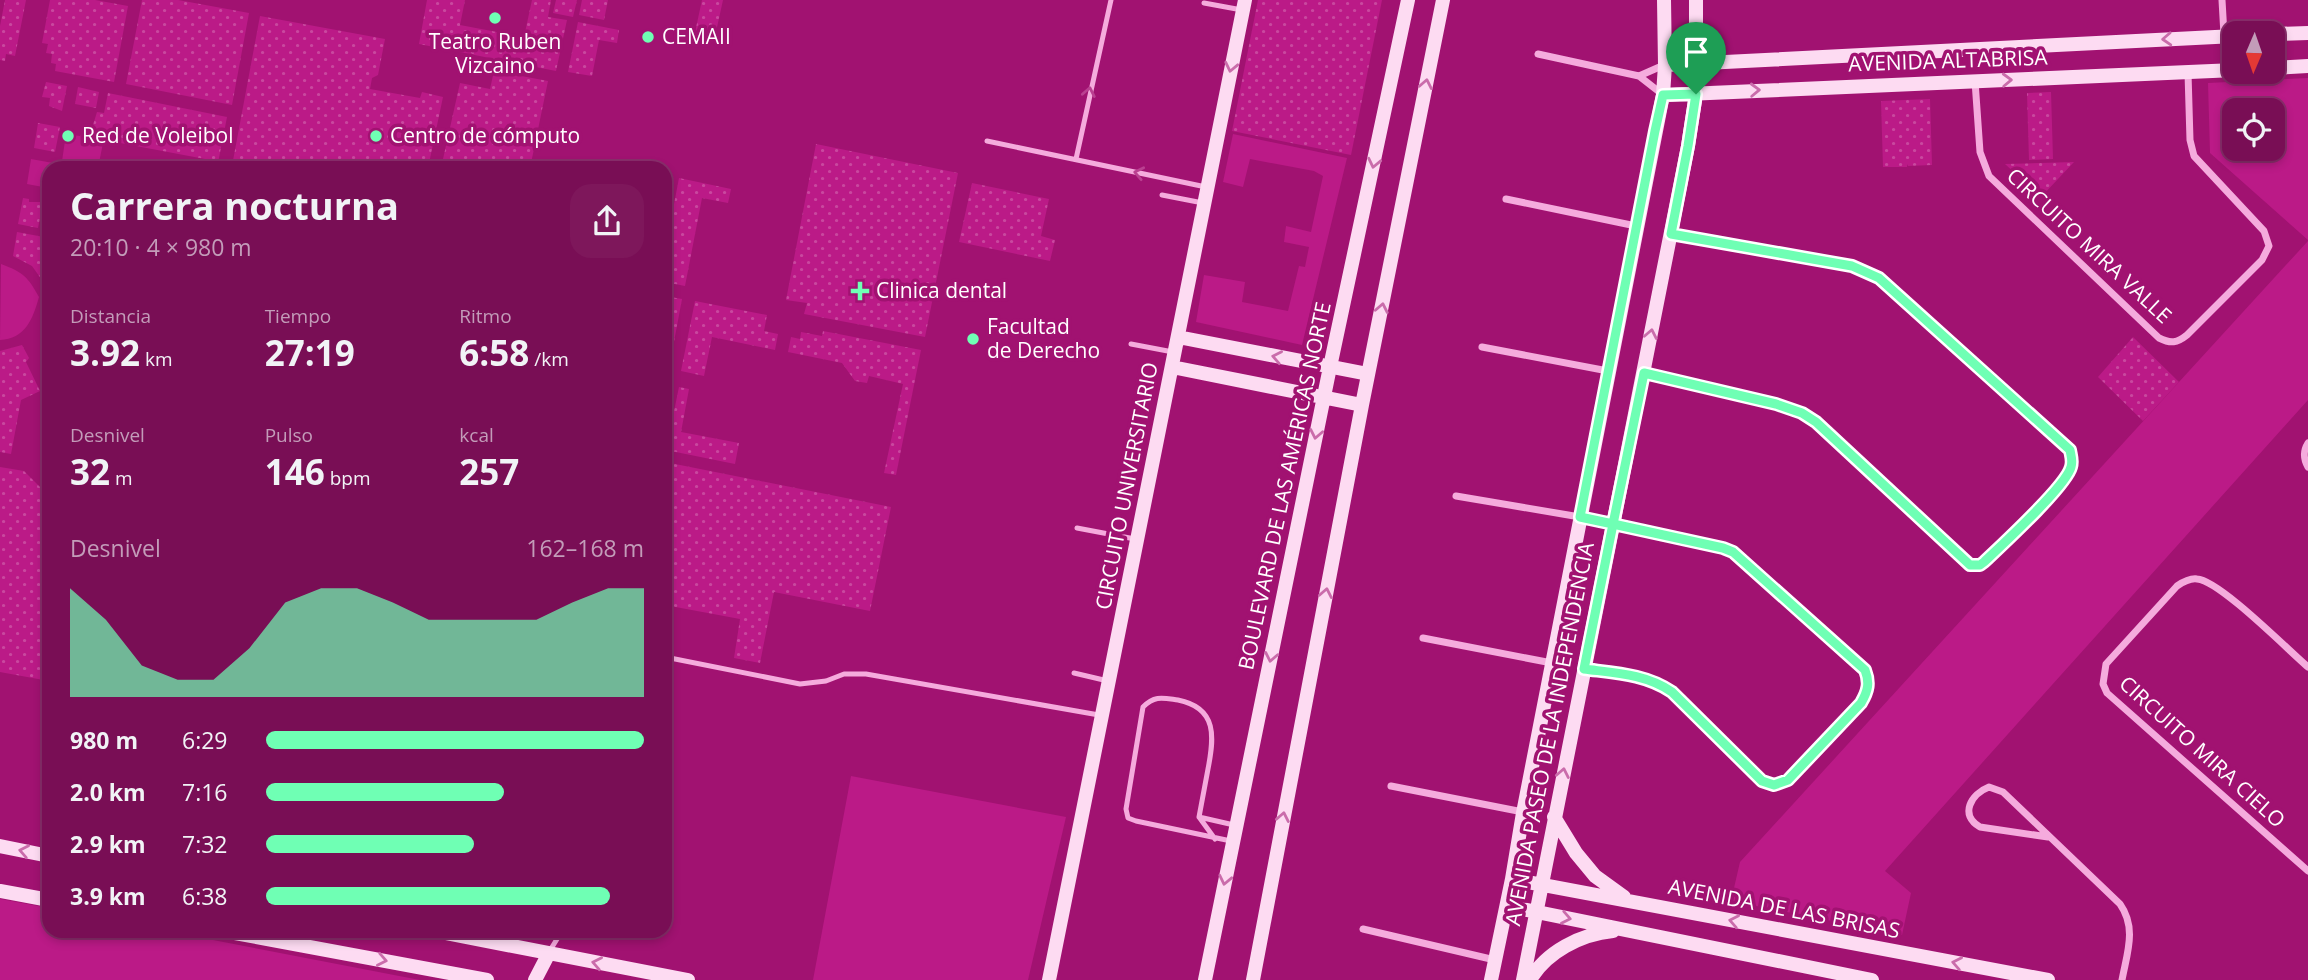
<!DOCTYPE html>
<html lang="es">
<meta charset="utf-8">
<style>
body{margin:0;font-family:"Open Sans",sans-serif;background:#7e175b;color:#f1f3f6;height:100vh;display:flex;flex-direction:column;font-size:26px;white-space:nowrap}
*{box-sizing:border-box;margin:0}
p{font-size:23px;color:#c39cb9}
.icon{flex:none;width:38px;height:38px;fill:none;stroke:currentColor;stroke-width:2;stroke-linecap:round;stroke-linejoin:round}
.map{position:relative;flex:1;overflow:hidden}
.sheet{position:absolute;left:42px;top:161px;width:630px;height:777px;display:flex;flex-direction:column;background:#790e55;border-radius:21px;box-shadow:0 4px 10px #0003,0 0 0 2px #8a2e6c}
.sheet>*{flex:none}
.needle{width:46px;rotate:182deg}
.tools{position:absolute;left:2222px;top:21px;display:grid;gap:14px}
.tools a{display:grid;place-items:center;width:63px;height:63px;border-radius:14px;background:#790e55;box-shadow:0 4px 10px #0003,0 0 0 2px #8a2e6c;font-size:35px}
.pin{position:absolute;display:grid;place-items:center;width:60px;height:60px;color:#fff;margin:-72px -30px;border-radius:50% 50% 50% 0;rotate:-45deg;box-shadow:0 0 7px #0007}
.pin .icon{rotate:45deg}
.round{display:grid;place-items:center;flex:none;width:74px;height:74px;border-radius:21px;background:#7e175b}
.headline{display:flex;align-items:center;justify-content:space-between;height:119px;padding:0 28px}
h1{font-size:38px;font-weight:700;line-height:52px}
.figures{display:grid;grid-template-columns:repeat(3,1fr);gap:10px;height:119px;padding:7px 28px}
.figures div{display:grid;align-content:center}
.figures b{font-size:35px;font-weight:700}
.figures small{font-size:19px;font-weight:400}
.figures p{font-size:19px}
.chart{height:196px;padding:14px 28px}
.chart p{display:flex;justify-content:space-between}
.chart svg{width:100%;height:126px;margin-top:7px;fill:#6fffb4;opacity:.7}
ul{padding:0 28px;list-style:none;font-size:23px}
li{display:grid;grid-template-columns:112px 84px 1fr;align-items:center;height:52px}
li i{height:18px;border-radius:9px;background:#6fffb4}
.map>svg:first-child{display:block}
.grass{fill:url(#grass-dots)}
.park{fill:#bb1a87;fill-rule:evenodd}
.lines{fill:none;stroke-linecap:round;stroke-linejoin:round}
.lane{stroke:#f5abdd;stroke-width:5}
.street{stroke:#f5abdd;stroke-width:7}
.secondary{stroke:#fddbf2;stroke-width:14}
.oneway{stroke:#ca6cab}
.oneway2{stroke:#ba4091}
.route-casing{stroke:#fff;stroke-width:14}
.route{stroke:#6fffb4;stroke-width:9}
.poi-dot{fill:#6fffb4;stroke:#a11271;stroke-width:2.5}
.labels{text-anchor:middle;stroke-width:7;stroke-linejoin:round;paint-order:stroke}
.poi-label{font-size:21px;fill:#fff;stroke:#a11271;text-anchor:start}
.street-label{font-size:21px;fill:#fff;stroke:#a11271}
</style>
<div class="map">
<svg width="2308" height="980" viewBox="0 0 2308 980">
<defs>
<pattern id="grass-dots" width="8" height="8" patternUnits="userSpaceOnUse" patternTransform="scale(1.75)"><rect width="8" height="8" fill="#bb1a87"/><path d="M2 2h.1M6 6h.1" fill="none" stroke="#c9489f" stroke-width="1.8" stroke-linecap="round"/></pattern>
</defs>
<rect width="100%" height="100%" fill="#a11271"/>
<!-- grass -->
<path class="grass" d="M5 0H26L15 56 6 54 5 61 0 60V26Z
M50 0H95L128 6 114 82 55 71 56 64 51 63 52 54 46 53 48 44 42 43Z
M142 0H178L249 13 232 105 126 84Z
M427 0H465L460 25 524 37 532 0H551L548 17 567 20 556 71 419 44Z
M556 0H577L573 17 553 13Z
M582 0H608L604 20 579 15Z
M702 0H723L714 41 694 37Z
M1258 0H1382L1351 155 1232 131Z
M260 16 385 39 378 75 372 78 370 89 420 98 422 92 443 97 428 168H242L232 166Z
M578 22 619 30 617 43 599 40 592 76 568 72Z
M494 71 548 81 530 168H441L460 83 490 89Z
M46 82 67 86 62 111 49 106 50 98 42 97Z
M78 87 99 92 96 108 75 104Z
M2051 92 2053 159 2029 160 2027 93Z
M108 93 227 117 217 168H204L205 159 99 139 93 168H77L82 125H93L97 112 104 113Z
M1930 99 1932 165 1908 166 1907 164V167H1883L1881 101Z
M38 123 60 127 55 152 34 148Z
M816 144 958 173 925 337 804 314 807 303 786 300Z
M2074 162 2041 197 2005 164Z
M679 178 731 189 728 203 702 198 685 286 665 282V251Z
M972 183 1049 199 1041 236 1055 240 1050 261 959 242Z
M23 198 29 199V202H43L38 228 18 224Z
M17 232 49 238 47 279 42 280 32 266 13 256Z
M665 296 682 299 667 379H665Z
M695 301 767 315 764 331 778 334 775 350 712 337 704 376 681 371Z
M823 331 921 350 896 475 884 473 903 384 869 376 867 383 855 381 842 363 788 352 791 337 800 339 801 332 822 336Z
M2133 337 2179 382 2143 421 2098 377Z
M22 345 29 358 26 362 40 391 21 400 11 454 0 452V351Z
M679 387 689 389 681 432 739 443 735 464 666 450Z
M665 462 891 507 870 611 774 592 760 663 734 658 740 619 665 605Z
M0 467 24 471 41 488 49 490V681L0 672Z"/>
<!-- park -->
<path class="park" d="M2308 78V240L2210 153 2208 83ZM2235 110H2273V149H2235Z
M125 124 150 130 148 145 123 140Z
M66 134 87 137 103 143 98 168H61Z
M1233 134 1347 158 1302 345 1196 322 1204 275 1245 282 1242 302 1288 311 1299 266 1305 267 1309 247 1284 242 1286 226 1311 232 1323 176 1314 171 1250 159 1243 187 1223 182Z
M31 159 53 163 52 168H49L48 188 27 184Z
M2308 241V400L1885 871 1911 893 1902 935 1731 901 1740 862Z
M1 264C23 272 28 277 39 297 33 319 25 339 0 340Z
M851 776 1066 817 1028 980H813Z
M0 899 49 908V931H166L420 980H0Z"/>
<g class="lines">
<!-- lane -->
<path class="lane" d="M1204 3 1242 10
M987 141 1206 187
M1076 159 1111 0
M1162 195 1203 203
M1131 344 1173 352
M1077 528 1135 539
M665 657 800 684 826 681 844 674H866L1099 715
M1074 673 1108 681
M1199 817 1234 825
M1215 839 1199 817C1202 801 1205 785 1208 769 1214 738 1218 708 1178 700 1163 698 1155 695 1143 707L1126 809 1128 818 1136 821 1231 841
M549 952 562 931"/>
<!-- street -->
<path class="street" d="M2222 0 2226 70
M1538 54 1639 76 1662 94
M1639 76 1664 65
M1975 81 1980 152 1989 176 2159 338C2171 344 2177 343 2187 335L2262 260 2269 246 2264 231 2194 156 2190 140 2188 73
M1506 199 1636 226
M1482 347 1608 371
M1644 373 1776 403 1791 408 1816 422 1970 565H1980L1984 562C2002 545 2066 486 2071 467 2073 461 2071 456 2070 450L1879 278 1852 266 1671 234
M2308 443C2303 451 2303 458 2308 467
M1456 496 1580 517 1723 548 1742 558 1865 670C1870 683 1868 691 1861 703L1788 780 1774 785 1762 781 1672 692C1646 674 1615 673 1584 669
M1423 638 1552 663
M2308 667C2288 650 2219 580 2197 579 2190 578 2183 582 2177 586L2106 664 2103 684 2107 693 2308 871
M1391 786 1523 812
M2048 837 1980 827C1959 815 1971 794 1989 787L2003 792 2120 904C2137 928 2127 953 2122 980
M1363 929 1495 960"/>
<!-- secondary -->
<path class="secondary" d="M2273 34 2308 33
M1665 65 2235 36
M2273 68 2308 66
M1663 95 2235 70
M1178 337 1368 374
M1172 367 1362 405
M1554 817 1576 853 1595 876 1624 897
M0 846 49 856
M1512 879 2048 980
M0 891 49 900
M1507 906 1872 980
M224 931 487 980
M435 931 688 980
M535 980 549 953
M1049 980 1245 0
M1205 980 1330 367 1408 0
M1253 980 1362 405 1443 0
M1491 980 1512 879 1523 813 1663 95 1665 65 1664 0
M1523 980 1688 146 1696 94V0
M1530 980C1546 952 1581 934 1613 931"/>
</g>
<!-- one-way arrows -->
<defs><path id="oneway-chevron" d="M-2-3.5L2.5 0L-2 3.5" fill="none" stroke-width="1.6" stroke-linecap="round" stroke-linejoin="round" transform="scale(1.75)"/></defs>
<g class="oneway">
<use href="#oneway-chevron" transform="translate(2167 39) rotate(177)"/>
<use href="#oneway-chevron" transform="translate(1231 67) rotate(102)"/>
<use href="#oneway-chevron" transform="translate(2007 80) rotate(-2)"/>
<use href="#oneway-chevron" transform="translate(1426 84) rotate(-79)"/>
<use href="#oneway-chevron" transform="translate(1755 90) rotate(-2)"/>
<use href="#oneway-chevron" transform="translate(1374 163) rotate(102)"/>
<use href="#oneway-chevron" transform="translate(1382 308) rotate(-79)"/>
<use href="#oneway-chevron" transform="translate(1651 334) rotate(-79)"/>
<use href="#oneway-chevron" transform="translate(1277 357) rotate(-169)"/>
<use href="#oneway-chevron" transform="translate(1316 434) rotate(101)"/>
<use href="#oneway-chevron" transform="translate(1326 593) rotate(-79)"/>
<use href="#oneway-chevron" transform="translate(1271 657) rotate(101)"/>
<use href="#oneway-chevron" transform="translate(1563 773) rotate(-79)"/>
<use href="#oneway-chevron" transform="translate(1283 817) rotate(-79)"/>
<use href="#oneway-chevron" transform="translate(24 851) rotate(-169)"/>
<use href="#oneway-chevron" transform="translate(1225 880) rotate(102)"/>
<use href="#oneway-chevron" transform="translate(1566 918) rotate(11)"/>
<use href="#oneway-chevron" transform="translate(1734 921) rotate(-169)"/>
<use href="#oneway-chevron" transform="translate(382 960) rotate(11)"/>
<use href="#oneway-chevron" transform="translate(597 963) rotate(-169)"/>
<use href="#oneway-chevron" transform="translate(1957 963) rotate(-169)"/>
</g>
<g class="oneway2">
<use href="#oneway-chevron" transform="translate(1089 92) rotate(-79)"/>
<use href="#oneway-chevron" transform="translate(1139 173) rotate(-168)"/>
</g>
<g class="lines">
<!-- route casing -->
<g class="route-casing">
<path id="route" d="M1696 94 1663 95 1655 131 1580 517 1613 524 1584 669C1615 673 1646 674 1672 692L1762 781 1774 785 1788 780 1861 703C1868 691 1870 683 1865 670L1733 552 1723 548 1613 524 1644 373 1776 404 1802 413 1816 422 1970 565H1980L1984 562C2002 545 2066 486 2071 467 2073 461 2071 456 2070 450L1879 278 1852 266 1671 234 1688 146 1696 94"/>
</g>
<!-- route -->
<use href="#route" class="route"/>
</g>
<!-- markers -->
<g class="poi-dot">
<circle cx="495" cy="18" r="7"/>
<circle cx="648" cy="37" r="7"/>
<circle cx="68" cy="136" r="7"/>
<circle cx="376" cy="136" r="7"/>
<path d="M856.5 280.5h7v7h7v7h-7v7h-7v-7h-7v-7h7z"/>
<circle cx="973" cy="339" r="7"/>
</g>
<g class="labels">
<!-- poi labels -->
<g class="poi-label">
<text x="662" y="44">CEMAII</text>
<text x="495" y="49" text-anchor="middle">Teatro Ruben<tspan x="495" dy="24">Vizcaino</tspan></text>
<text x="82" y="143">Red de Voleibol</text>
<text x="390" y="143">Centro de cómputo</text>
<text x="876" y="298">Clinica dental</text>
<text x="987" y="334">Facultad<tspan x="987" dy="24">de Derecho</tspan></text>
</g>
<!-- street labels -->
<g class="street-label">
<text transform="translate(1948 61) rotate(-2)" y="7">AVENIDA ALTABRISA</text>
<text transform="translate(2089 246) rotate(43)" y="7">CIRCUITO MIRA VALLE</text>
<text transform="translate(1127 486) rotate(-79)" y="7">CIRCUITO UNIVERSITARIO</text>
<text transform="translate(1285 486) rotate(-78)" y="7">BOULEVARD DE LAS AMÉRICAS NORTE</text>
<text transform="translate(1550 734) rotate(-79)" y="7">AVENIDA PASEO DE LA INDEPENDENCIA</text>
<text transform="translate(2202 752) rotate(42)" y="7">CIRCUITO MIRA CIELO</text>
<text transform="translate(1784 909) rotate(11)" y="7">AVENIDA DE LAS BRISAS</text>
</g>
</g>
</svg>
<div class="tools">
<a><svg class="needle" viewBox="-14 -14 28 28"><path d="M0-13l5 13h-10z" fill="#e53935"/><path d="M0 13l5-13h-10z" fill="#c39cb9"/></svg></a>
<a><svg class="icon" aria-label="locate" viewBox="0 0 24 24"><circle cx="12" cy="12" r="6"/><path d="M12 2v4M12 18v4M2 12h4M18 12h4"/></svg></a>
</div>
<div class="pin" style="left:1696px;top:94px;background:#1e9e55"><svg class="icon" aria-label="arrive" viewBox="0 0 24 24"><path d="M6 21V4h12l-3 4 3 4H6"/></svg></div>
<section class="sheet">
<div class="headline"><div><h1>Carrera nocturna</h1><p>20:10 · 4 × 980 m</p></div><a class="round"><svg class="icon" aria-label="share" viewBox="0 0 24 24"><path d="M12 15V3M7 8l5-5 5 5M5 13v7h14v-7"/></svg></a></div>
<div class="figures">
<div><p>Distancia</p><b>3.92<small> km</small></b></div>
<div><p>Tiempo</p><b>27:19</b></div>
<div><p>Ritmo</p><b>6:58<small> /km</small></b></div>
</div>
<div class="figures">
<div><p>Desnivel</p><b>32<small> m</small></b></div>
<div><p>Pulso</p><b>146<small> bpm</small></b></div>
<div><p>kcal</p><b>257</b></div>
</div>
<div class="chart"><p><span>Desnivel</span>162–168 m</p>
<svg viewBox="0 0 160 44" preserveAspectRatio="none"><path d="M0 44V6L10 17L20 33L30 38L40 38L50 27L60 11L70 6L80 6L90 11L100 17L110 17L120 17L130 17L140 11L150 6L160 6V44z"/></svg>
</div>
<ul>
<li><b>980 m</b>6:29<i style="width:100%"></i></li>
<li><b>2.0 km</b>7:16<i style="width:63%"></i></li>
<li><b>2.9 km</b>7:32<i style="width:55%"></i></li>
<li><b>3.9 km</b>6:38<i style="width:91%"></i></li>
</ul>
</section>
</div>
